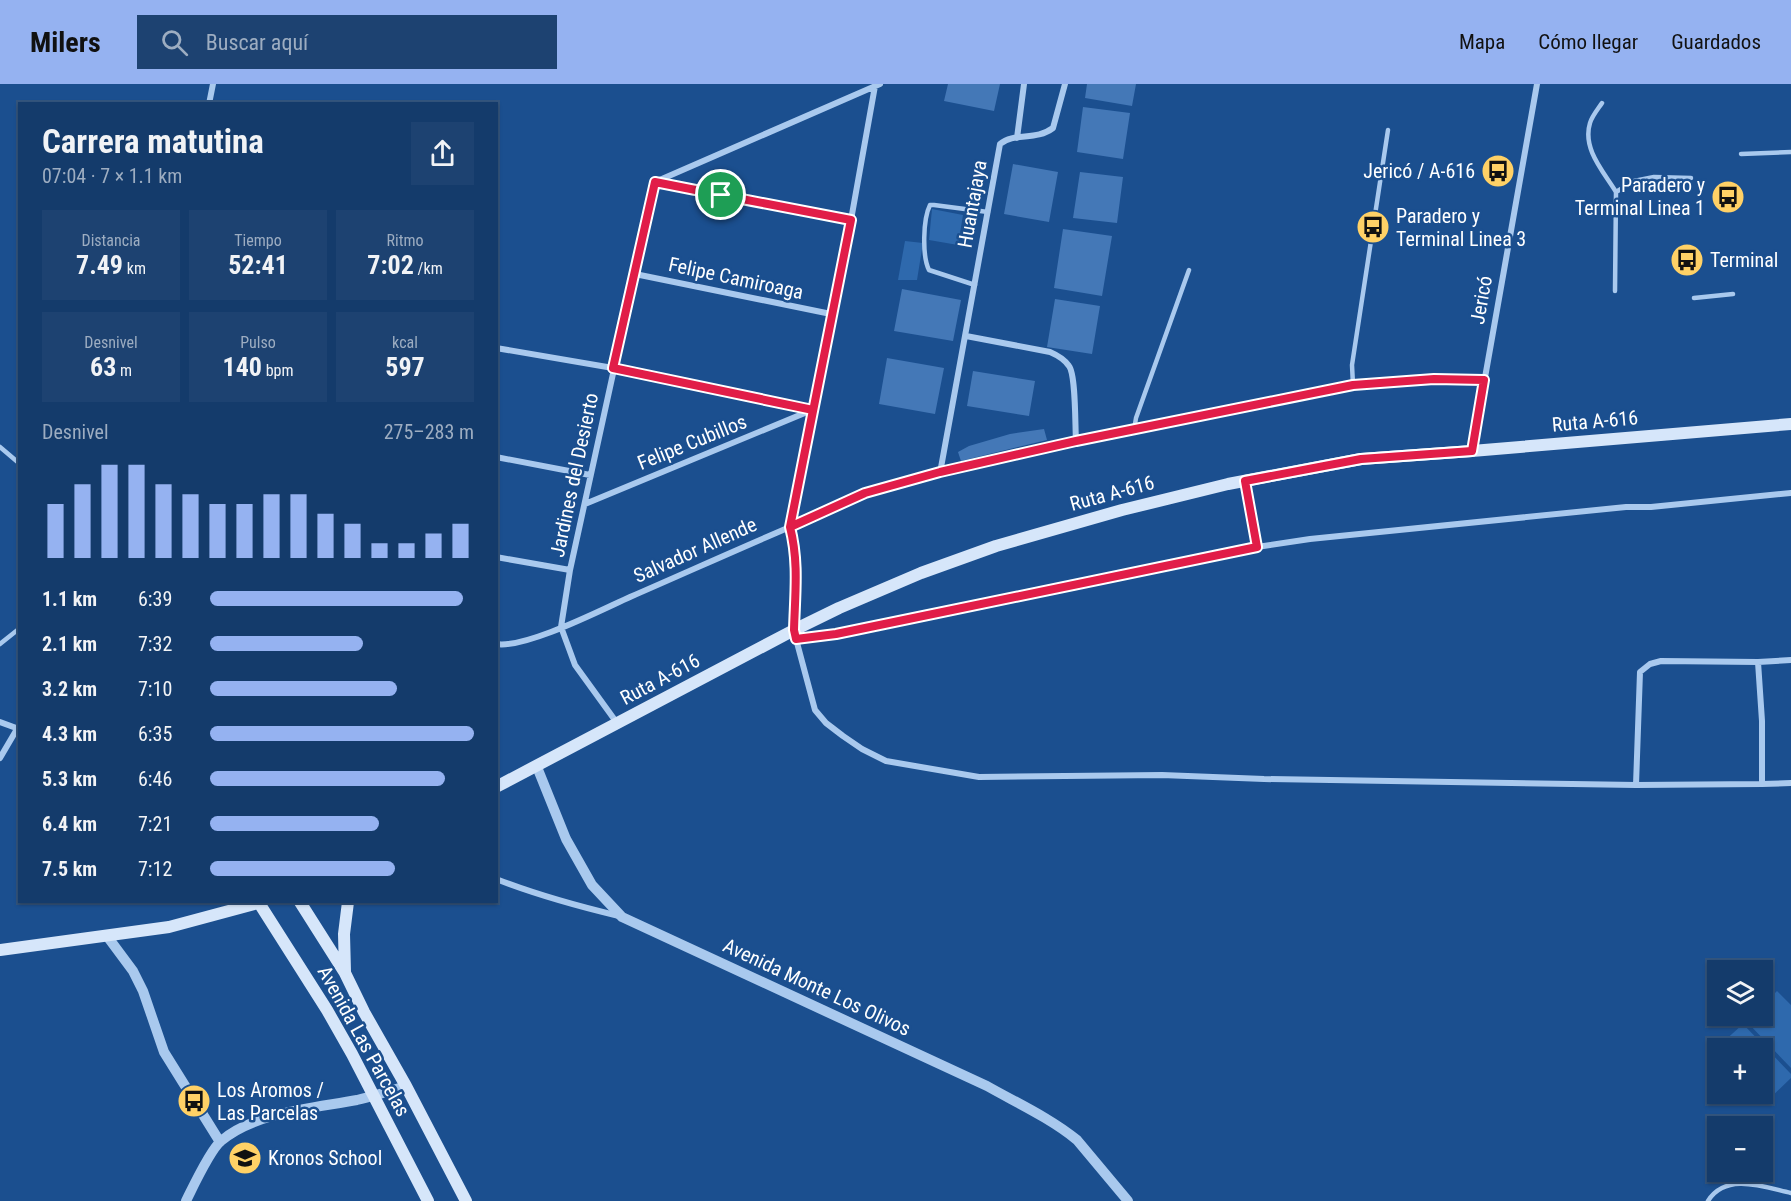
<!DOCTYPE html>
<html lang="es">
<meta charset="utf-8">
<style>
body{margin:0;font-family:"Roboto Condensed",sans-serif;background:#1d4271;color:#f1f3f6;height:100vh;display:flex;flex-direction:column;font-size:22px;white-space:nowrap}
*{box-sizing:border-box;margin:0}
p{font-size:20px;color:#9dadc1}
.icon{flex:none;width:33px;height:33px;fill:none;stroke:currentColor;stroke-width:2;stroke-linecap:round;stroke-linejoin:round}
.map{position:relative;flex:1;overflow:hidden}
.details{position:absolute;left:18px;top:18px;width:480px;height:801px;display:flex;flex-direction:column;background:#143b6b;border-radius:0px;box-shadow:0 2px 4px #0004,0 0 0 2px #33557e}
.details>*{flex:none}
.tools{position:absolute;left:1707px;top:876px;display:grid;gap:12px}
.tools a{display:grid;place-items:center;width:66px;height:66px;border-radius:0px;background:#143b6b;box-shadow:0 2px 4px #0004,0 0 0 2px #33557e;font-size:30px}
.pin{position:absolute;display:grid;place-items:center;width:51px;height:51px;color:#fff;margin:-26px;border:3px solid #fff;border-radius:50%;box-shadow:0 2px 6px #0007}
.round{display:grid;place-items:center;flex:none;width:63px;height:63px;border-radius:0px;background:#1d4271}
.summary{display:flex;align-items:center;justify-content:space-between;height:102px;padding:0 24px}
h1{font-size:33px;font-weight:700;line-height:45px}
.stats{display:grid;grid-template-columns:repeat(3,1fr);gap:9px;height:102px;padding:6px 24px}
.stats div{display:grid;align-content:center;border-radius:0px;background:#1d4271;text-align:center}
.stats b{font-size:26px;font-weight:700}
.stats small{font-size:16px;font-weight:400}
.stats p{font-size:16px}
.chart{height:168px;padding:12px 24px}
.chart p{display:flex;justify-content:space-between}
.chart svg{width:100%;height:108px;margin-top:6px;stroke:#95b2f1;stroke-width:6}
ul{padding:0 24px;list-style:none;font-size:20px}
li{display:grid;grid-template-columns:96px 72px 1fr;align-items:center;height:45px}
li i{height:15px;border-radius:8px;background:#95b2f1}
header{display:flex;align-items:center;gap:36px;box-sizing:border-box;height:84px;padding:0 30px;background:#95b2f1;color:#111}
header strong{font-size:28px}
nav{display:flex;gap:33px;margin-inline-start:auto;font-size:21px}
.search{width:420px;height:54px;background:#1d4271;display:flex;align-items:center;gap:15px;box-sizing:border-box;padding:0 21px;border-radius:0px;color:#9dadc1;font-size:22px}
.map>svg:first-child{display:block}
.green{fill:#2e69ad}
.building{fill:#4478b7}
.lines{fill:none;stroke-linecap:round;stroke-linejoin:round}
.service{stroke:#a9c9ee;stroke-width:4.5}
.minor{stroke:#a9c9ee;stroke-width:6}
.tertiary{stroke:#a9c9ee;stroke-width:10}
.secondary{stroke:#d6e6fa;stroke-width:12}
.route-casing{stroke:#fff;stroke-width:12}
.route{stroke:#e11d48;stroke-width:8}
.labels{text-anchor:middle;stroke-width:5;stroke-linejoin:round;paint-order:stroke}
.poi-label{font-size:20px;fill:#fff;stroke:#1b4f8f;text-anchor:start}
.street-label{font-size:20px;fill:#fff;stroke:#1b4f8f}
</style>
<header>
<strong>Milers</strong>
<div class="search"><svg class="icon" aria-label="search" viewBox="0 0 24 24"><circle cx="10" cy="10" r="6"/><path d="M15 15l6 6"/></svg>Buscar aquí</div>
<nav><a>Mapa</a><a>Cómo llegar</a><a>Guardados</a></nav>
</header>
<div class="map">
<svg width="1791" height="1117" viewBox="0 0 1791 1117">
<rect width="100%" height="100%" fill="#1b4f8f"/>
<!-- green -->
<path class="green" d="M932 125 963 131 958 161 929 156Z
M905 157 923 159 917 196H898Z
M1777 907 1791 921V984L1746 937 1752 932H1762L1763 921Z
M1743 940 1791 990V994L1762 1022 1750 1010H1762V964H1718L1717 976 1711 969Z"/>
<!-- building -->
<path class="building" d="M948 0H1000L994 27 944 17Z
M1087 0H1136L1132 22 1085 14Z
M1083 23 1130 29 1123 75 1077 68Z
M1013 80 1058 88 1049 138 1004 130Z
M1080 88 1123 93 1117 139 1073 134Z
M1063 145 1112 152 1102 212 1054 204Z
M902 205 961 216 953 257 894 247Z
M1055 215 1100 222 1092 270 1047 263Z
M887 274 944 284 935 330 879 320Z
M973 287 1035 297 1029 332 967 322Z
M1044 345 1047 356 961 377 958 368 969 362 1010 350Z"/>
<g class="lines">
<!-- service -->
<path class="service" d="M1602 19C1598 25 1592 32 1590 39 1582 65 1604 88 1616 108
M1741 70 1791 68
M975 201 929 186C922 172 923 135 930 121H934L988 128
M1615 207 1616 108 1634 97 1654 93 1691 94
M1694 214 1733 210
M1353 301 1352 281 1388 46
M1134 346 1136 334 1189 186
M0 363 20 380
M0 560 20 544
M1708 1117C1726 1088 1764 1103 1791 1109"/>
<!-- minor -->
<path class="minor" d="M209 20 213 0
M1017 54 1024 0
M655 98 851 136
M635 190 831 230
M966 252 1050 268C1057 271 1065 276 1069 282 1076 291 1075 342 1076 357
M496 264 613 284 813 326
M1484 296 1434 295 1353 301 1076 357 940 389 865 409 790 443C799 478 795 510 794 546L796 555 836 550 1257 463 1310 455 1626 423H1651L1791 409
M1472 367 1537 0
M496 373 590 391
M940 389 1000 60C1014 48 1036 57 1053 44L1065 0
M1245 397 1257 463
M585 420 812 326
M496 473 570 486
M796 555 815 626 826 639 843 652 862 665 886 677 979 693 1162 691 1264 695 1636 701 1762 700V637L1758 578
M496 560C525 565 601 526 630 513 683 490 736 466 790 443L851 136 875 2
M0 638 19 645
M617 639 575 581 561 543 570 486 655 98 880 0
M0 674 17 645
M1762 700 1791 699
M1636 701 1640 588 1650 580 1661 577 1758 578 1791 576
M496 795C537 811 577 822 619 832"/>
<!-- tertiary -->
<path class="tertiary" d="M537 683 566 755 592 801 622 833 987 1002C1017 1019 1050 1034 1077 1056L1128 1117
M107 852 133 887 143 907 164 968 220 1058
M186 1117C193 1103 210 1066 221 1057 255 1028 314 1024 357 1016 374 1012 390 1007 406 1002"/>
<!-- secondary -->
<path class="secondary" d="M496 703 794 546 839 524 921 489 996 462 1122 426 1228 400 1361 375 1472 367 1791 340
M300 818 345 889 364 928 406 1002 466 1117
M259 819 327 926 352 970 428 1117
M0 866 169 843 262 818
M345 888 344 850 348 818"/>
</g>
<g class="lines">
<!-- route casing -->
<g class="route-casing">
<path id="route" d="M721 111 851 136 790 443C799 478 795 510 794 546L796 555 836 550 1257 463 1245 397 1361 375 1472 367 1484 296 1434 295 1353 301 1076 357 940 388 865 409 790 443 813 326 613 284 655 98 721 111"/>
</g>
<!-- route -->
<use href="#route" class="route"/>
</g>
<!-- icons -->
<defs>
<g id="bus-disc" transform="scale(1.725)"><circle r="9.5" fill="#ffd166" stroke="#1b4f8f"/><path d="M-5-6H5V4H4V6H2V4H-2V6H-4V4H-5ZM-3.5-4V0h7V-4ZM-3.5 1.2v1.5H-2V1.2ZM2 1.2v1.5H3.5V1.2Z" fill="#111"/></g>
<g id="school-disc" transform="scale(1.725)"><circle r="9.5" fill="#ffd166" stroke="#1b4f8f"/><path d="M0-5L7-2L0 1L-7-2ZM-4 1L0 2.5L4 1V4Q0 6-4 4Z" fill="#111"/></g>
</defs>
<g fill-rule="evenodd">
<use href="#bus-disc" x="1498" y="87"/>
<use href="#bus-disc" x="1728" y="113"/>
<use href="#bus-disc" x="1373" y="143"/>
<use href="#bus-disc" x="1687" y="176"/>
<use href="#bus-disc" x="194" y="1017"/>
<use href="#school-disc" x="245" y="1074"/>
</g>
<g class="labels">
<!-- poi labels -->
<g class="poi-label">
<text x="1475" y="94" text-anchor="end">Jericó / A-616</text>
<text x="1705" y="108" text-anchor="end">Paradero y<tspan x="1705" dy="23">Terminal Linea 1</tspan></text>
<text x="1396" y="139">Paradero y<tspan x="1396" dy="23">Terminal Linea 3</tspan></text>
<text x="1710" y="183">Terminal</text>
<text x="217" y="1013">Los Aromos /<tspan x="217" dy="23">Las Parcelas</tspan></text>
<text x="268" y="1081">Kronos School</text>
</g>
<!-- street labels -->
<g class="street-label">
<text transform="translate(972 120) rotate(-80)" y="7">Huantajaya</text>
<text transform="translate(736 194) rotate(12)" y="7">Felipe Camiroaga</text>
<text transform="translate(1481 216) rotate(-80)" y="7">Jericó</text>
<text transform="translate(1595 337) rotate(-5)" y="7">Ruta A-616</text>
<text transform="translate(692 358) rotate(-22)" y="7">Felipe Cubillos</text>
<text transform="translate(574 391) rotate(-78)" y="7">Jardines del Desierto</text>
<text transform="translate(1112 409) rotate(-15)" y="7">Ruta A-616</text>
<text transform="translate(695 466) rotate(-24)" y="7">Salvador Allende</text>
<text transform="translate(660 595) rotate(-28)" y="7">Ruta A-616</text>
<text transform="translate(817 903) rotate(25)" y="7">Avenida Monte Los Olivos</text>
<text transform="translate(364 957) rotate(61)" y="7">Avenida Las Parcelas</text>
</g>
</g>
</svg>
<div class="tools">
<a><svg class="icon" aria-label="layers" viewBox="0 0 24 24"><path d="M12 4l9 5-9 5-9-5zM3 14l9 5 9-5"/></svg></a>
<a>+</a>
<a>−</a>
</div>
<div class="pin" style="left:721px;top:111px;background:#1e9e55"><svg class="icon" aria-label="arrive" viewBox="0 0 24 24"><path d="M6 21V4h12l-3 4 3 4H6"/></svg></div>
<section class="details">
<div class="summary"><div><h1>Carrera matutina</h1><p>07:04 · 7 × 1.1 km</p></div><a class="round"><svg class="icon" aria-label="share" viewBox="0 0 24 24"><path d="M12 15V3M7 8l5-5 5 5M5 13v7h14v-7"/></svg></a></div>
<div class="stats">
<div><p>Distancia</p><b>7.49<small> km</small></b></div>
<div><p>Tiempo</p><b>52:41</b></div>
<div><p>Ritmo</p><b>7:02<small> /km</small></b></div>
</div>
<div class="stats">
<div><p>Desnivel</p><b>63<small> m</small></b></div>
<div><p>Pulso</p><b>140<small> bpm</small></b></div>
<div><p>kcal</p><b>597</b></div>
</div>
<div class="chart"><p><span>Desnivel</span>275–283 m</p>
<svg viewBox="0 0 160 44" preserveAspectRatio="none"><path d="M5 44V22M15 44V14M25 44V6M35 44V6M45 44V14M55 44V18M65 44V22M75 44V22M85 44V18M95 44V18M105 44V26M115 44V30M125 44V38M135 44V38M145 44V34M155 44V30"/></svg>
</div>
<ul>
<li><b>1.1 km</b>6:39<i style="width:96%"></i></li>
<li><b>2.1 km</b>7:32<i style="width:58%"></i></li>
<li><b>3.2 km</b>7:10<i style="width:71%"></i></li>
<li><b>4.3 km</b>6:35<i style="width:100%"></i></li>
<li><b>5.3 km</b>6:46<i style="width:89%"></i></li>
<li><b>6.4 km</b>7:21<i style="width:64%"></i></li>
<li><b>7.5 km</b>7:12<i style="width:70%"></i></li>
</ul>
</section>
</div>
